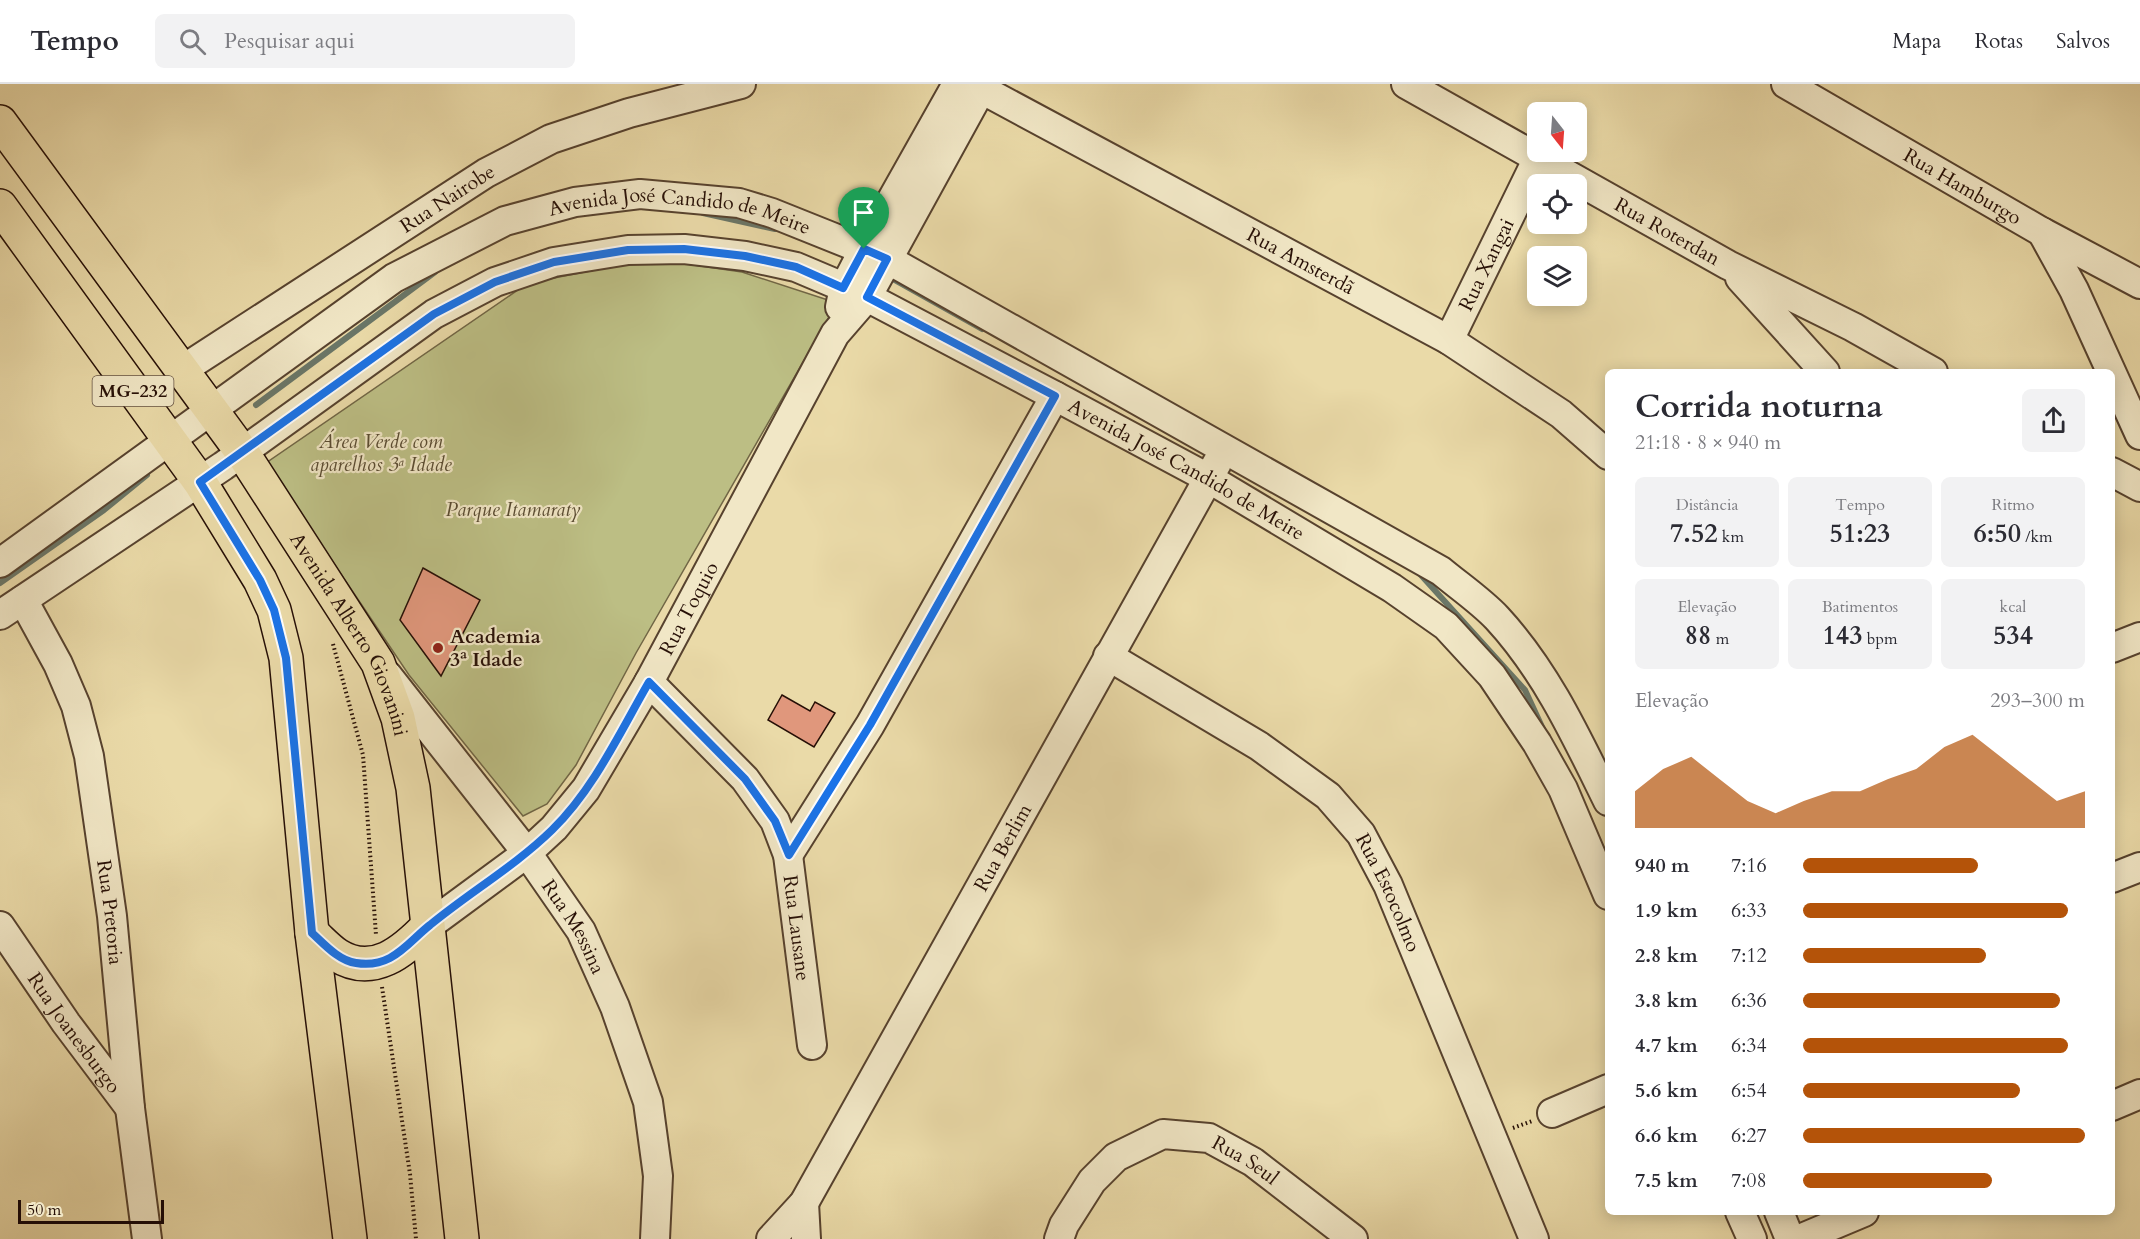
<!DOCTYPE html>
<html lang="pt">
<meta charset="utf-8">
<style>
body{margin:0;font-family:Cardo,serif;background:#f2f2f3;color:#2b2b33;height:100vh;display:flex;flex-direction:column;font-size:22px;white-space:nowrap}
*{box-sizing:border-box;margin:0}
p{font-size:20px;color:#7c7c81}
.icon{flex:none;width:33px;height:33px;fill:none;stroke:currentColor;stroke-width:2;stroke-linecap:round;stroke-linejoin:round}
.map{position:relative;flex:1;overflow:hidden}
.drawer{position:absolute;left:1605px;top:285px;width:510px;height:846px;display:flex;flex-direction:column;background:#fff;border-radius:9px;box-shadow:0 3px 15px #0003}
.drawer>*{flex:none}
.needle{width:39px;rotate:163deg}
.fabs{position:absolute;left:1527px;top:18px;display:grid;gap:12px}
.fabs a{display:grid;place-items:center;width:60px;height:60px;border-radius:9px;background:#fff;box-shadow:0 3px 15px #0003;font-size:30px}
.scale{position:absolute;left:18px;bottom:15px;width:146px;box-sizing:border-box;padding-left:6px;border:3px solid #260f06;border-top:0;font-size:16px;line-height:21px;white-space:nowrap;color:#260f06;-webkit-text-stroke:4px #f1e7c6;paint-order:stroke}
.pin{position:absolute;display:grid;place-items:center;width:51px;height:51px;color:#fff;margin:-62px -26px;border-radius:50% 50% 50% 0;rotate:-45deg;box-shadow:0 0 6px #0007}
.pin .icon{rotate:45deg}
.round{display:grid;place-items:center;flex:none;width:63px;height:63px;border-radius:9px;background:#f2f2f3}
.overview{display:flex;align-items:center;justify-content:space-between;height:102px;padding:0 30px}
h1{font-size:33px;font-weight:700;line-height:45px}
.metrics{display:grid;grid-template-columns:repeat(3,1fr);gap:9px;height:102px;padding:6px 30px}
.metrics div{display:grid;align-content:center;border-radius:9px;background:#f2f2f3;text-align:center}
.metrics b{font-size:26px;font-weight:700}
.metrics small{font-size:16px;font-weight:400}
.metrics p{font-size:16px}
.chart{height:168px;padding:12px 30px}
.chart p{display:flex;justify-content:space-between}
.chart svg{width:100%;height:108px;margin-top:6px;fill:#b45309;opacity:.7}
ul{padding:0 30px;list-style:none;font-size:20px}
li{display:grid;grid-template-columns:96px 72px 1fr;align-items:center;height:45px}
li i{height:15px;border-radius:8px;background:#b45309}
header{display:flex;align-items:center;gap:36px;box-sizing:border-box;height:84px;padding:0 30px;background:#fff;border-bottom:2px solid #e1e1e2}
header strong{font-size:28px}
nav{display:flex;gap:33px;margin-inline-start:auto;font-size:21px}
.search{width:420px;height:54px;background:#f2f2f3;display:flex;align-items:center;gap:15px;box-sizing:border-box;padding:0 21px;border-radius:9px;color:#7c7c81;font-size:22px}
.map>svg:first-child{display:block}
.green{fill:#bcbe84;stroke:#716645;stroke-width:1.5}
.lines{fill:none;stroke-linecap:round;stroke-linejoin:round}
.stream{stroke:#6a7667;stroke-width:6}
.building{fill:#e0977c;stroke:#260f06;stroke-width:1.5}
.minor-casing{stroke:#57422e;stroke-width:32}
.major-casing{stroke:#260f06;stroke-width:36}
.path{stroke:#260f06;stroke-width:4;stroke-dasharray:1.5 3;stroke-linecap:butt}
.minor{stroke:#f1e7c6;stroke-width:28}
.major{stroke:#eadaa8;stroke-width:33}
.route-casing{stroke:#fff;stroke-width:12}
.route{stroke:#1a73e8;stroke-width:8}
.poi-dot{fill:#8f2418;stroke:#f1e7c6;stroke-width:2}
.labels{text-anchor:middle;stroke-width:4.5;stroke-linejoin:round;paint-order:stroke}
.shield{fill:#f1e7c6;stroke:#635040;stroke-width:1.5}
.shield-label{font-size:18px;font-weight:bold;fill:#260f06}
.street-label{font-size:20px;fill:#260f06;stroke:#f1e7c6}
.park-label{font-size:20px;font-style:italic;fill:#5a4c32;stroke:#f1e7c6}
.poi-label{font-size:20px;font-weight:bold;fill:#260f06;stroke:#f1e7c6;text-anchor:start}
</style>
<header>
<strong>Tempo</strong>
<div class="search"><svg class="icon" aria-label="search" viewBox="0 0 24 24"><circle cx="10" cy="10" r="6"/><path d="M15 15l6 6"/></svg>Pesquisar aqui</div>
<nav><a>Mapa</a><a>Rotas</a><a>Salvos</a></nav>
</header>
<div class="map">
<svg width="2140" height="1155" viewBox="0 0 2140 1155">
<rect width="100%" height="100%" fill="#eadaa8"/>
<filter id="stains"><feTurbulence type="fractalNoise" baseFrequency=".00333" numOctaves="4"/><feColorMatrix values="0 0 0 0 .2 0 0 0 0 .09 0 0 0 0 .02 0 0 0 .5 -.17"/></filter>
<radialGradient id="worn" r=".72"><stop offset=".6" stop-color="#630" stop-opacity="0"/><stop offset="1" stop-color="#630" stop-opacity=".3"/></radialGradient>
<!-- green -->
<path class="green" d="M652 175 742 188 837 219 636 569 576 681 547 720 523 732 409 591 266 379 528 199Z"/>
<g class="lines">
<!-- stream -->
<path class="stream" d="M703 129 775 145
M891 194 982 245
M256 321 435 188
M1420 490 1525 606 1543 645
M0 499 104 426 147 391"/>
</g>
<!-- building -->
<path class="building" d="M423 484 480 516 441 592 400 536Z
M782 611 810 627 815 618 835 629 814 663 768 636Z"/>
<g class="lines">
<!-- minor casing -->
<g class="minor-casing">
<g id="minor">
<path id="s1" d="M1406 0 1728 181 1853 243 1933 288"/>
<path id="s2" d="M1786 0 2042 148 2140 200"/>
<path id="s3" d="M981 5 1449 256 1561 330 1608 371"/>
<path d="M2042 148 2074 206 2140 351"/>
<path d="M1740 194 1825 288"/>
<path d="M840 223 844 204 864 165 957 0"/>
<path id="s4" d="M1449 256 1538 74"/>
<path id="s5" d="M182 286 486 89 551 55 629 29 741 0"/>
<path d="M2112 388 2140 403"/>
<path id="s6" d="M0 479 394 194 505 137 575 118 640 110 739 119 772 129 887 175 1441 487C1459 502 1481 517 1497 534 1546 587 1576 652 1608 717"/>
<path id="s7" d="M23 516 58 580 76 622 89 672 112 832 130 1024 147 1155"/>
<path id="s8" d="M0 531 223 382 434 230 495 198 554 178 628 166 684 165 745 172 796 183 867 213 1055 312 1208 394 1392 504 1446 542 1492 592 1537 659 1563 705 1608 811"/>
<path d="M2112 564 2140 553"/>
<path id="s9" d="M1108 572 1259 662 1328 712 1361 750 1388 801 1534 1155"/>
<path id="s10" d="M387 591 527 769 581 847 615 923 648 1018 658 1092 655 1155"/>
<path id="s11" d="M649 598 745 695 775 737 788 771 812 961"/>
<path d="M788 771 870 641 1055 312"/>
<path d="M2112 794 2140 783"/>
<path id="s12" d="M0 842 66 939 130 1024"/>
<path id="s13" d="M428 842 527 769 554 744 586 705 649 598 835 250 867 213 984 0"/>
<path d="M2112 1022 2140 1010"/>
<path d="M1552 1029 1608 1005"/>
<path d="M804 1119 806 1155"/>
<path d="M1740 1128 1752 1155"/>
<path d="M1779 1128 1790 1155"/>
<path id="s14" d="M771 1155 804 1119 1217 379"/>
<path id="s15" d="M1059 1155 1064 1141 1092 1097 1116 1073 1163 1050 1209 1054 1253 1078 1353 1155"/>
<path d="M1800 1155 1864 1128"/>
</g>
</g>
<!-- major casing -->
<g class="major-casing">
<g id="major">
<path id="s16" d="M0 38 242 368 378 579 398 634 413 704 462 1155"/>
<path d="M0 122 200 398 260 496 274 526 286 574 312 849 350 1155"/>
<path d="M312 849C320 856 328 865 337 871 373 894 404 867 428 842"/>
</g>
</g>
<!-- path -->
<path class="path" d="M333 560 363 671 376 851
M382 903 410 1090 416 1155
M1513 1044 1532 1037"/>
<!-- minor -->
<use href="#minor" class="minor"/>
<!-- major -->
<use href="#major" class="major"/>
</g>
<g class="lines">
<!-- route casing -->
<g class="route-casing">
<path id="route" d="M684 165 745 172 796 183 843 204 864 165 887 175 867 213 1055 312 870 641 789 771 775 737 745 695 649 598C620 648 594 705 552 746 515 782 470 808 430 841 407 859 392 885 356 879 339 877 324 860 312 849L286 574 274 526 260 496 200 398 434 230 495 198 554 178 628 166Z"/>
</g>
<!-- route -->
<use href="#route" class="route"/>
</g>
<!-- markers -->
<circle class="poi-dot" cx="438" cy="564" r="6"/>
<g class="labels">
<!-- shield labels -->
<rect class="shield" x="92.5" y="292" width="81" height="30" rx="4.5"/>
<g class="shield-label">
<text x="133" y="313">MG-232</text>
</g>
<!-- street labels -->
<g class="street-label">
<text dy="7" stroke="none"><textPath href="#s2" startOffset="204">Rua Hamburgo</textPath></text>
<text dy="7" stroke="none"><textPath href="#s5" startOffset="316">Rua Nairobe</textPath></text>
<text dy="7" stroke="none"><textPath href="#s6" startOffset="790">Avenida José Candido de Meire</textPath></text>
<text dy="7" stroke="none"><textPath href="#s1" startOffset="300">Rua Roterdan</textPath></text>
<text dy="7" stroke="none"><textPath href="#s3" startOffset="363">Rua Amsterdã</textPath></text>
<text dy="7" stroke="none"><textPath href="#s4" startOffset="84">Rua Xangai</textPath></text>
<text dy="7" stroke="none"><textPath href="#s8" startOffset="1344">Avenida José Candido de Meire</textPath></text>
<text dy="7" stroke="none"><textPath href="#s13" startOffset="418">Rua Toquio</textPath></text>
<text dy="7" stroke="none"><textPath href="#s16" startOffset="622">Avenida Alberto Giovanini</textPath></text>
<text dy="7" stroke="none"><textPath href="#s14" startOffset="456">Rua Berlim</textPath></text>
<text dy="7" stroke="none"><textPath href="#s9" startOffset="376">Rua Estocolmo</textPath></text>
<text dy="7" stroke="none"><textPath href="#s7" startOffset="328">Rua Pretoria</textPath></text>
<text dy="7" stroke="none"><textPath href="#s10" startOffset="314">Rua Messina</textPath></text>
<text dy="7" stroke="none"><textPath href="#s11" startOffset="298">Rua Lausane</textPath></text>
<text dy="7" stroke="none"><textPath href="#s12" startOffset="130">Rua Joanesburgo</textPath></text>
<text dy="7" stroke="none"><textPath href="#s15" startOffset="242">Rua Seul</textPath></text>
</g>
<!-- park labels -->
<g class="park-label">
<text x="381" y="364">Área Verde com<tspan x="381" dy="23">aparelhos 3ª Idade</tspan></text>
<text x="513" y="432">Parque Itamaraty</text>
</g>
<!-- poi labels -->
<g class="poi-label">
<text x="450" y="559">Academia<tspan x="450" dy="23">3ª Idade</tspan></text>
</g>
</g>
<rect width="100%" height="100%" filter="url(#stains)"/>
<rect width="100%" height="100%" fill="url(#worn)"/>
</svg>
<div class="fabs">
<a><svg class="needle" viewBox="-14 -14 28 28"><path d="M0-13l5 13h-10z" fill="#e53935"/><path d="M0 13l5-13h-10z" fill="#7c7c81"/></svg></a>
<a><svg class="icon" aria-label="locate" viewBox="0 0 24 24"><circle cx="12" cy="12" r="6"/><path d="M12 2v4M12 18v4M2 12h4M18 12h4"/></svg></a>
<a><svg class="icon" aria-label="layers" viewBox="0 0 24 24"><path d="M12 4l9 5-9 5-9-5zM3 14l9 5 9-5"/></svg></a>
</div>
<div class="scale">50 m</div>
<div class="pin" style="left:864px;top:165px;background:#1e9e55"><svg class="icon" aria-label="arrive" viewBox="0 0 24 24"><path d="M6 21V4h12l-3 4 3 4H6"/></svg></div>
<section class="drawer">
<div class="overview"><div><h1>Corrida noturna</h1><p>21:18 · 8 × 940 m</p></div><a class="round"><svg class="icon" aria-label="share" viewBox="0 0 24 24"><path d="M12 15V3M7 8l5-5 5 5M5 13v7h14v-7"/></svg></a></div>
<div class="metrics">
<div><p>Distância</p><b>7.52<small> km</small></b></div>
<div><p>Tempo</p><b>51:23</b></div>
<div><p>Ritmo</p><b>6:50<small> /km</small></b></div>
</div>
<div class="metrics">
<div><p>Elevação</p><b>88<small> m</small></b></div>
<div><p>Batimentos</p><b>143<small> bpm</small></b></div>
<div><p>kcal</p><b>534</b></div>
</div>
<div class="chart"><p><span>Elevação</span>293–300 m</p>
<svg viewBox="0 0 160 44" preserveAspectRatio="none"><path d="M0 44V29L10 20L20 15L30 24L40 33L50 38L60 33L70 29L80 29L90 24L100 20L110 11L120 6L130 15L140 24L150 33L160 29V44z"/></svg>
</div>
<ul>
<li><b>940 m</b>7:16<i style="width:62%"></i></li>
<li><b>1.9 km</b>6:33<i style="width:94%"></i></li>
<li><b>2.8 km</b>7:12<i style="width:65%"></i></li>
<li><b>3.8 km</b>6:36<i style="width:91%"></i></li>
<li><b>4.7 km</b>6:34<i style="width:94%"></i></li>
<li><b>5.6 km</b>6:54<i style="width:77%"></i></li>
<li><b>6.6 km</b>6:27<i style="width:100%"></i></li>
<li><b>7.5 km</b>7:08<i style="width:67%"></i></li>
</ul>
</section>
</div>
